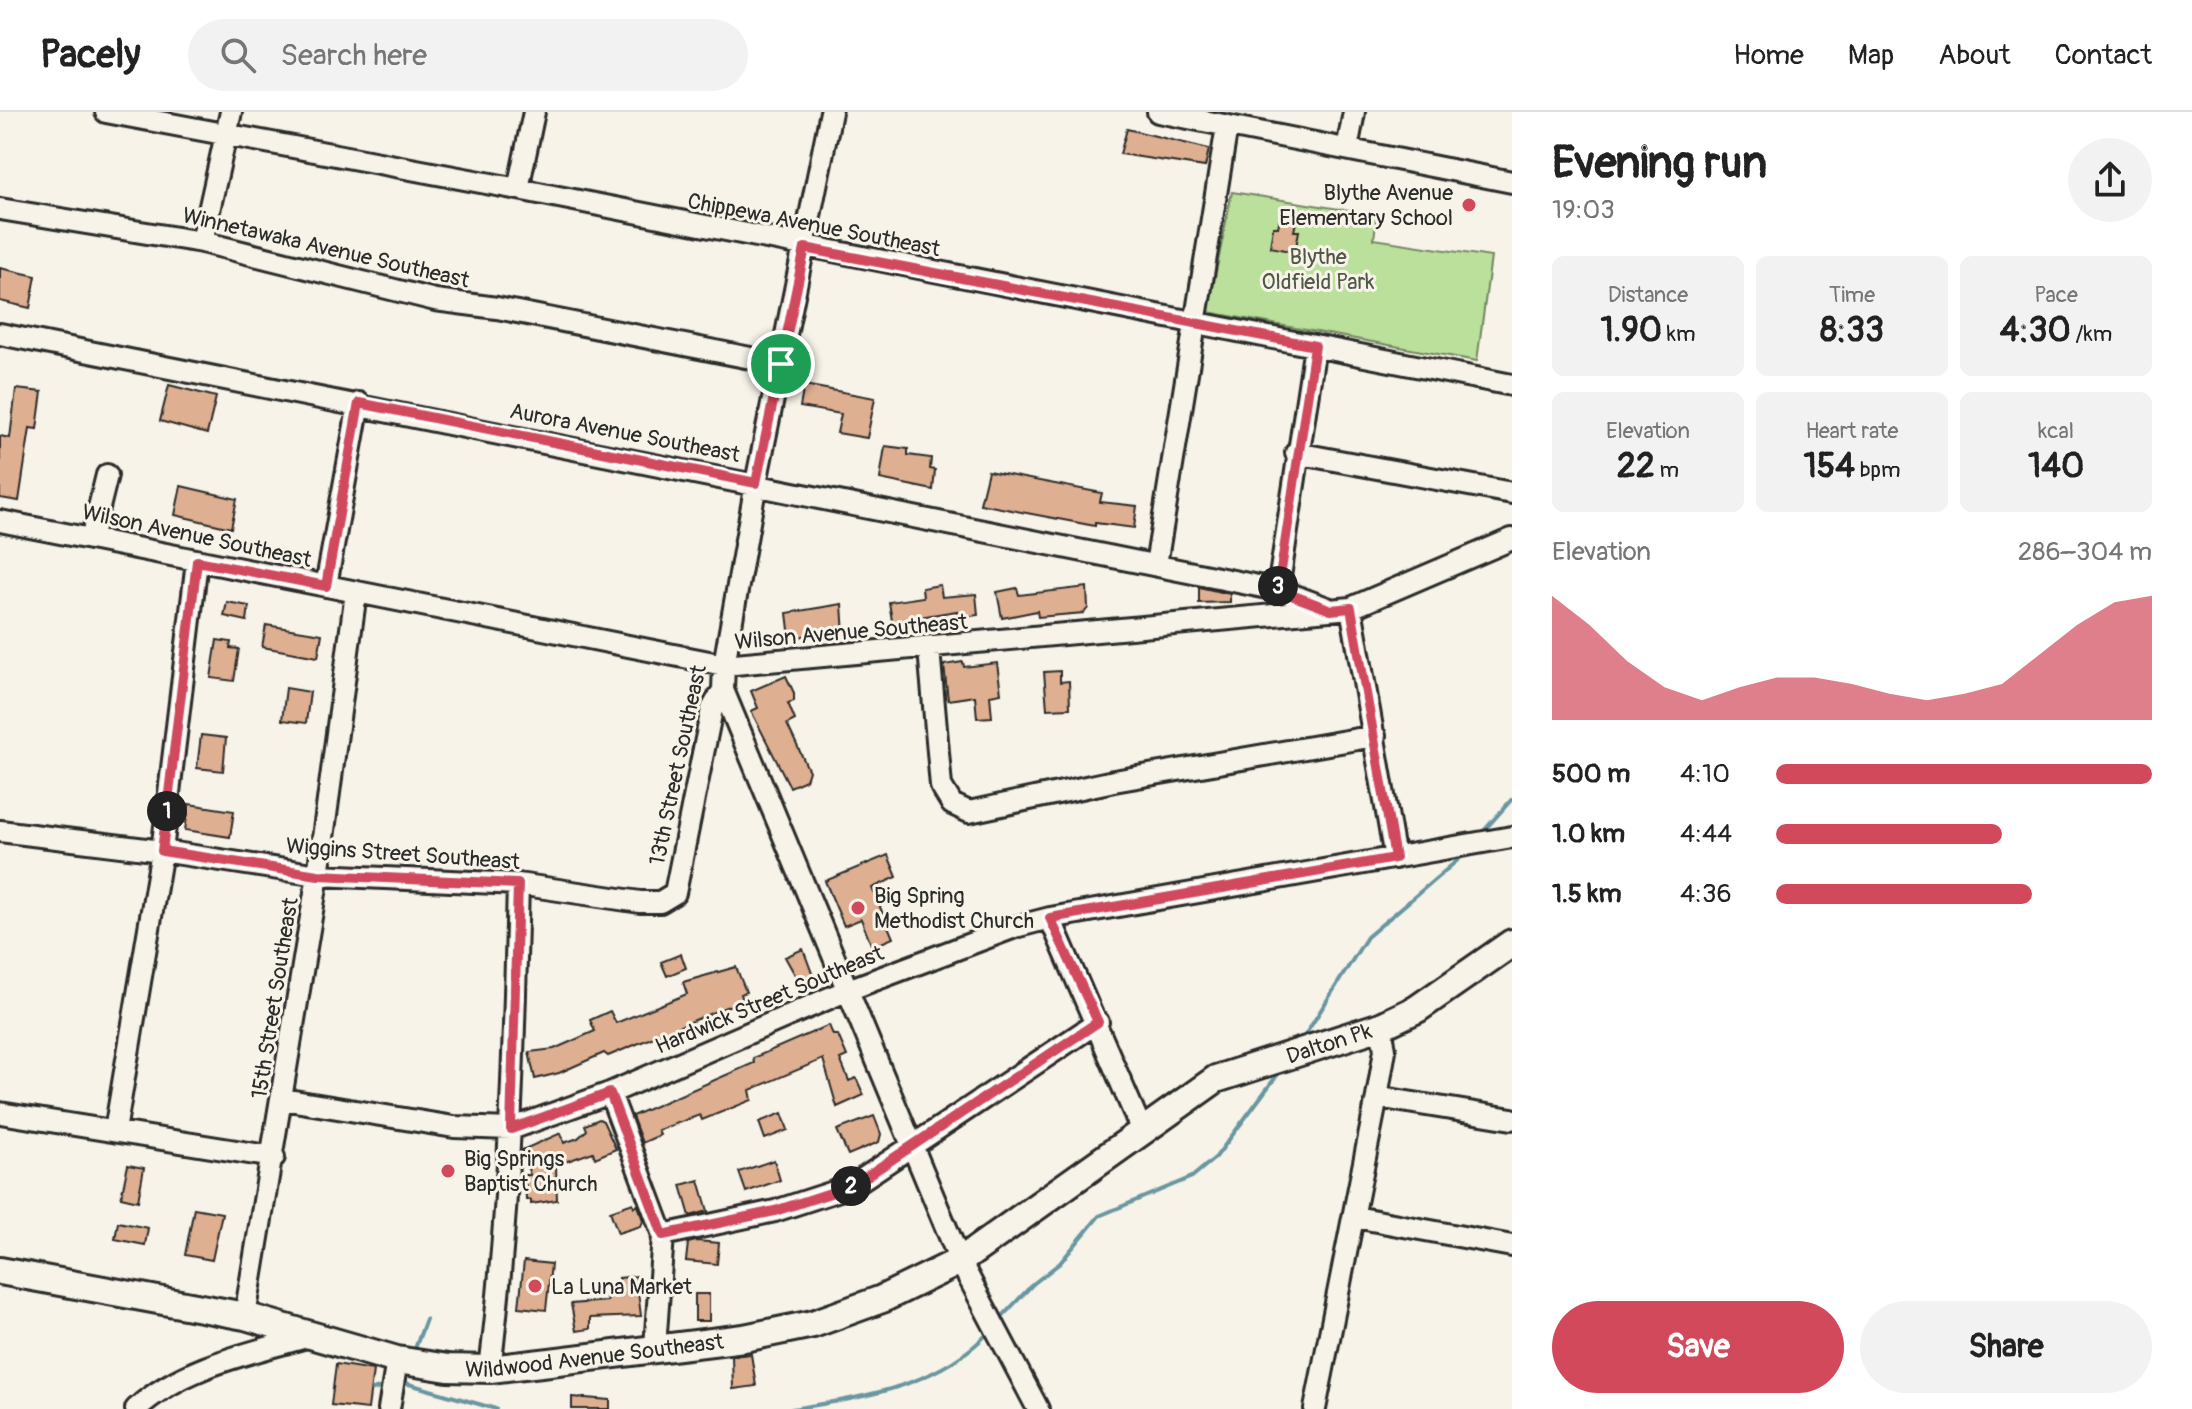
<!DOCTYPE html>
<meta charset="utf-8">
<style>
body{margin:0;font-family:Pangolin,sans-serif;background:#f2f2f2;color:#222;height:100vh;display:flex;flex-direction:column;font-size:30px;white-space:nowrap}
*{box-sizing:border-box;margin:0}
p{font-size:26px;color:#767676}
.icon{flex:none;width:44px;height:44px;fill:none;stroke:currentColor;stroke-width:2;stroke-linecap:round;stroke-linejoin:round}
.map{position:relative;flex:1;overflow:hidden}
.panel{display:flex;flex-direction:column;background:#fff;width:680px}
.panel>*{flex:none}
.pin{position:absolute;display:grid;place-items:center;width:68px;height:68px;color:#fff;margin:-34px;border:4px solid #fff;border-radius:50%;box-shadow:0 2px 8px #0007}
.km{position:absolute;width:40px;height:40px;margin:-20px;border-radius:50%;background:#222;color:#fff;font-size:22px;line-height:40px;text-align:center}
.round{display:grid;place-items:center;flex:none;width:84px;height:84px;border-radius:42px;background:#f2f2f2}
.summary{display:flex;align-items:center;justify-content:space-between;height:136px;padding:0 40px}
h1{font-size:44px;font-weight:700;line-height:60px}
.stats{display:grid;grid-template-columns:repeat(3,1fr);gap:12px;height:136px;padding:8px 40px}
.stats div{display:grid;align-content:center;border-radius:12px;background:#f2f2f2;text-align:center}
.stats b{font-size:34px;font-weight:700}
.stats small{font-size:22px;font-weight:400}
.stats p{font-size:22px}
.chart{height:224px;padding:16px 40px}
.chart p{display:flex;justify-content:space-between}
.chart svg{width:100%;height:144px;margin-top:8px;fill:#d1495b;opacity:.7}
.action{display:flex;gap:16px;margin-top:auto;padding:16px 40px}
.action a{flex:1;height:92px;border-radius:48px;background:#d1495b;color:#fff;font-size:32px;font-weight:700;line-height:92px;text-align:center}
.action a+a{background:#f2f2f2;color:#222}
ul{padding:0 40px;list-style:none;font-size:26px}
li{display:grid;grid-template-columns:128px 96px 1fr;align-items:center;height:60px}
li i{height:20px;border-radius:10px;background:#d1495b}
header{display:flex;align-items:center;gap:48px;box-sizing:border-box;height:112px;padding:0 40px;background:#fff;border-bottom:2px solid #e0e0e0}
header strong{font-size:38px}
nav{display:flex;gap:44px;margin-inline-start:auto;font-size:28px}
.search{width:560px;height:72px;background:#f2f2f2;display:flex;align-items:center;gap:20px;box-sizing:border-box;padding:0 28px;border-radius:44px;color:#767676;font-size:30px}
main{display:flex;flex:1;min-height:0}
.map>svg:first-child{display:block}
.green{fill:#bbe09b;stroke:#738663;stroke-width:2}
.lines{fill:none;stroke-linecap:round;stroke-linejoin:round}
.stream{stroke:#6896a1;stroke-width:4}
.building{fill:#deaf90;stroke:#2b2b2b;stroke-width:2}
.minor-casing{stroke:#2b2b2b;stroke-width:26}
.major-casing{stroke:#2b2b2b;stroke-width:32}
.minor{stroke:#f7f3e8;stroke-width:20}
.major{stroke:#f7f3e8;stroke-width:26}
.route-casing{stroke:#fff;stroke-width:16}
.route{stroke:#d1495b;stroke-width:10}
.poi-dot{fill:#d1495b;stroke:#f7f3e8;stroke-width:3}
.labels{text-anchor:middle;stroke-width:6;stroke-linejoin:round;paint-order:stroke}
.poi-label{font-size:22px;fill:#2b2b2b;stroke:#f7f3e8;text-anchor:start}
.street-label{font-size:22px;fill:#2b2b2b;stroke:#f7f3e8}
.park-label{font-size:22px;fill:#4f5847;stroke:#f7f3e8}
</style>
<header>
<strong>Pacely</strong>
<div class="search"><svg class="icon" aria-label="search" viewBox="0 0 24 24"><circle cx="10" cy="10" r="6"/><path d="M15 15l6 6"/></svg>Search here</div>
<nav><a>Home</a><a>Map</a><a>About</a><a>Contact</a></nav>
</header>
<main>
<div class="map">
<svg width="1512" height="1297" viewBox="0 0 1512 1297">
<rect width="100%" height="100%" fill="#f7f3e8"/>
<filter id="ink" filterUnits="userSpaceOnUse"><feTurbulence type="fractalNoise" baseFrequency=".0125" numOctaves="2"/><feDisplacementMap in="SourceGraphic" scale="16" xChannelSelector="R" yChannelSelector="G"/><feConvolveMatrix kernelMatrix="1 2 1 2 8 2 1 2 1" color-interpolation-filters="sRGB"/></filter>
<g filter="url(#ink)">
<!-- green -->
<path class="green" d="M1232 80 1377 103 1374 127 1491 145 1477 249 1208 200Z"/>
<g class="lines">
<!-- stream -->
<path class="stream" d="M1481 722 1512 687
M1302 928 1367 825 1466 741
M998 1209 1033 1172 1060 1151 1099 1104 1192 1065 1216 1045 1281 958
M413 1242 426 1207
M402 1270 496 1297
M367 1280 385 1274
M792 1297C864 1285 938 1275 990 1219"/>
</g>
<!-- building -->
<path class="building" d="M1127 17 1209 37 1205 55 1120 42Z
M1280 106 1296 110 1294 119H1299L1295 140 1270 135 1273 115H1278Z
M0 156 36 164 30 196 0 189Z
M169 273 216 285 207 322 160 309Z
M804 273 875 286 867 326 837 321 841 302 800 295Z
M16 277 42 280 37 317 30 316 19 389 0 386V324L10 326Z
M885 334 908 337V343L931 346 930 357 935 358 933 378 880 367Z
M988 359 1102 381 1100 390 1137 394 1134 416 1095 411V414L980 392Z
M181 374 237 387 231 416 175 403Z
M940 473 942 485 976 482 978 503 958 506 957 499 913 506 914 511 893 515 889 490 923 485 922 476Z
M1087 475 1088 496 1084 501 1038 505 1037 499 1002 506 997 480 1017 476 1019 483Z
M1199 475 1230 482V490L1199 491Z
M227 490 249 494 247 509 224 504Z
M842 492 844 523 825 525V521L790 526 787 501Z
M266 513 322 522 318 545 262 535Z
M217 528 231 530 230 536 239 537 234 569 211 566Z
M963 550 964 555 997 551 1001 581 990 583 992 605 977 606 975 584 948 588 944 553Z
M1060 559V570L1069 569 1070 596 1047 597 1044 560Z
M786 564 794 581V589L788 591 795 608 787 612 809 659 806 668 790 675 751 599 758 596 751 579Z
M286 576 310 580 306 611 282 608Z
M201 623 226 626 223 659 197 656Z
M189 692 234 699 230 725 185 718Z
M888 743 897 765 872 776 893 826 872 835 861 807 844 814 825 769Z
M803 837 813 864 799 870 785 845Z
M681 842 686 856 667 864 661 850Z
M736 855 746 880 741 882 743 888 608 944 604 941 559 961 535 967 529 940 554 937 595 919 590 908 610 899 616 911 687 882 683 870Z
M829 913 833 923H838L847 944 840 947 849 969 856 966 864 983 837 995 823 947 750 978 752 988 702 1008 700 1003 658 1018 660 1023 642 1031 632 1004 754 951 753 946Z
M782 1001 788 1018 765 1027 759 1010Z
M874 1004 881 1022 879 1030 848 1043 837 1018Z
M599 1007 603 1009 616 1037 595 1046 593 1040 556 1053 557 1088 531 1092V1088H526L525 1063H530L522 1038 561 1021 564 1031 578 1026 587 1018 585 1013Z
M774 1048 780 1068 746 1080 739 1060Z
M128 1053 144 1056 138 1089 121 1085Z
M699 1068 708 1099 690 1104 681 1073Z
M633 1091 634 1095 638 1093 643 1109 641 1114 618 1121 610 1099Z
M194 1096 222 1101 212 1148 185 1143Z
M118 1110 148 1116 145 1133 115 1127Z
M696 1129 719 1131 717 1152 686 1149 688 1131Z
M524 1149 551 1152 546 1198 519 1195Z
M636 1164 641 1204 590 1206V1217L576 1219 571 1192 607 1189 606 1185 621 1183 619 1166Z
M695 1182H709V1209H695Z
M751 1242 756 1274 733 1277 732 1244Z
M336 1252 373 1258 368 1297 331 1293Z
M572 1285 610 1288V1297H572Z"/>
<g class="lines">
<!-- minor casing -->
<g class="minor-casing">
<path id="minor" d="M106 0 518 77 1512 273
M1158 0 1512 70
M1347 37 1354 0
M518 77 534 0
M0 97 202 130 435 188 497 196 781 252
M202 130 231 0
M0 222 1278 478 1327 496
M1296 341 1512 381
M0 409 724 553 1351 496 1512 427
M92 424 107 363
M1156 453 1227 14
M326 474 359 291
M1278 478 1315 234
M1351 496 1395 746
M929 537 941 674 952 692 969 700 1114 669 1375 624
M723 578 960 1149 1038 1297
M0 719 162 739 318 763 518 772 640 790H660L675 781 712 597 723 578 724 553 756 371 831 0
M1050 806 1142 1019
M610 981 663 1123 655 1235
M1377 985 1512 1007
M282 987 454 1015 511 1017 610 981 848 878 1015 815 1050 806 1512 725
M0 1001 274 1045
M115 1019 162 739 197 449
M1355 1105 1512 1134
M663 1123 775 1099 852 1074 1098 910
M245 1204 318 763 356 480
M490 1257C510 1095 514 934 518 772
M136 1297C183 1254 251 1241 310 1224
M389 1297 397 1248
M1315 1297 1377 985 1385 938 1381 914"/>
</g>
<!-- major casing -->
<g class="major-casing">
<g id="major">
<path id="s1" d="M0 1159 245 1204 397 1248 448 1256 490 1257 550 1250 744 1226 813 1212 882 1187 960 1149 1216 967 1381 914 1417 897 1512 831"/>
</g>
</g>
<!-- minor -->
<use href="#minor" class="minor"/>
<!-- major -->
<use href="#major" class="major"/>
</g>
</g>
<g class="lines" filter="url(#ink)">
<!-- route casing -->
<g class="route-casing">
<path id="route" d="M805 136 1315 234 1278 478 1331 498 1351 496 1395 746 1050 806 1098 910 852 1074 775 1099 663 1123 610 981 511 1017 518 772 318 763 162 739 197 449 326 474 359 291 756 371Z"/>
</g>
<!-- route -->
<use href="#route" class="route"/>
</g>
<!-- markers -->
<g class="poi-dot">
<circle cx="1469" cy="93" r="8"/>
<circle cx="858" cy="796" r="8"/>
<circle cx="448" cy="1059" r="8"/>
<circle cx="535" cy="1174" r="8"/>
</g>
<g class="labels">
<!-- poi labels -->
<g class="poi-label">
<text x="1453" y="88" text-anchor="end">Blythe Avenue<tspan x="1453" dy="25">Elementary School</tspan></text>
<text x="874" y="791">Big Spring<tspan x="874" dy="25">Methodist Church</tspan></text>
<text x="464" y="1054">Big Springs<tspan x="464" dy="25">Baptist Church</tspan></text>
<text x="551" y="1182">La Luna Market</text>
</g>
<!-- street labels -->
<g class="street-label">
<text transform="translate(814 112) rotate(11)" y="8">Chippewa Avenue Southeast</text>
<text transform="translate(326 135) rotate(13)" y="8">Winnetawaka Avenue Southeast</text>
<text transform="translate(625 320) rotate(11)" y="8">Aurora Avenue Southeast</text>
<text transform="translate(197 423) rotate(12)" y="8">Wilson Avenue Southeast</text>
<text transform="translate(851 519) rotate(-5)" y="8">Wilson Avenue Southeast</text>
<text transform="translate(677 653) rotate(-78)" y="8">13th Street Southeast</text>
<text transform="translate(403 741) rotate(4)" y="8">Wiggins Street Southeast</text>
<text transform="translate(274 886) rotate(-81)" y="8">15th Street Southeast</text>
<text transform="translate(769 887) rotate(-23)" y="8">Hardwick Street Southeast</text>
<text dy="8" stroke="none"><textPath href="#s1" startOffset="1420">Dalton Pk</textPath></text>
<text dy="8" stroke="none"><textPath href="#s1" startOffset="606">Wildwood Avenue Southeast</textPath></text>
</g>
<!-- park labels -->
<g class="park-label">
<text x="1318" y="152">Blythe<tspan x="1318" dy="25">Oldfield Park</tspan></text>
</g>
</g>
</svg>
<div class="pin" style="left:781px;top:252px;background:#1e9e55"><svg class="icon" aria-label="arrive" viewBox="0 0 24 24"><path d="M6 21V4h12l-3 4 3 4H6"/></svg></div>
<b class="km" style="left:167px;top:699px">1</b>
<b class="km" style="left:851px;top:1074px">2</b>
<b class="km" style="left:1278px;top:474px">3</b>
</div>
<section class="panel">
<div class="summary"><div><h1>Evening run</h1><p>19:03</p></div><a class="round"><svg class="icon" aria-label="share" viewBox="0 0 24 24"><path d="M12 15V3M7 8l5-5 5 5M5 13v7h14v-7"/></svg></a></div>
<div class="stats">
<div><p>Distance</p><b>1.90<small> km</small></b></div>
<div><p>Time</p><b>8:33</b></div>
<div><p>Pace</p><b>4:30<small> /km</small></b></div>
</div>
<div class="stats">
<div><p>Elevation</p><b>22<small> m</small></b></div>
<div><p>Heart rate</p><b>154<small> bpm</small></b></div>
<div><p>kcal</p><b>140</b></div>
</div>
<div class="chart"><p><span>Elevation</span>286–304 m</p>
<svg viewBox="0 0 160 44" preserveAspectRatio="none"><path d="M0 44V6L10 15L20 26L30 34L40 38L50 34L60 31L70 31L80 33L90 36L100 38L110 36L120 33L130 24L140 15L150 8L160 6V44z"/></svg>
</div>
<ul>
<li><b>500 m</b>4:10<i style="width:100%"></i></li>
<li><b>1.0 km</b>4:44<i style="width:60%"></i></li>
<li><b>1.5 km</b>4:36<i style="width:68%"></i></li>
</ul>
<div class="action"><a>Save</a><a>Share</a></div>
</section>
</main>
